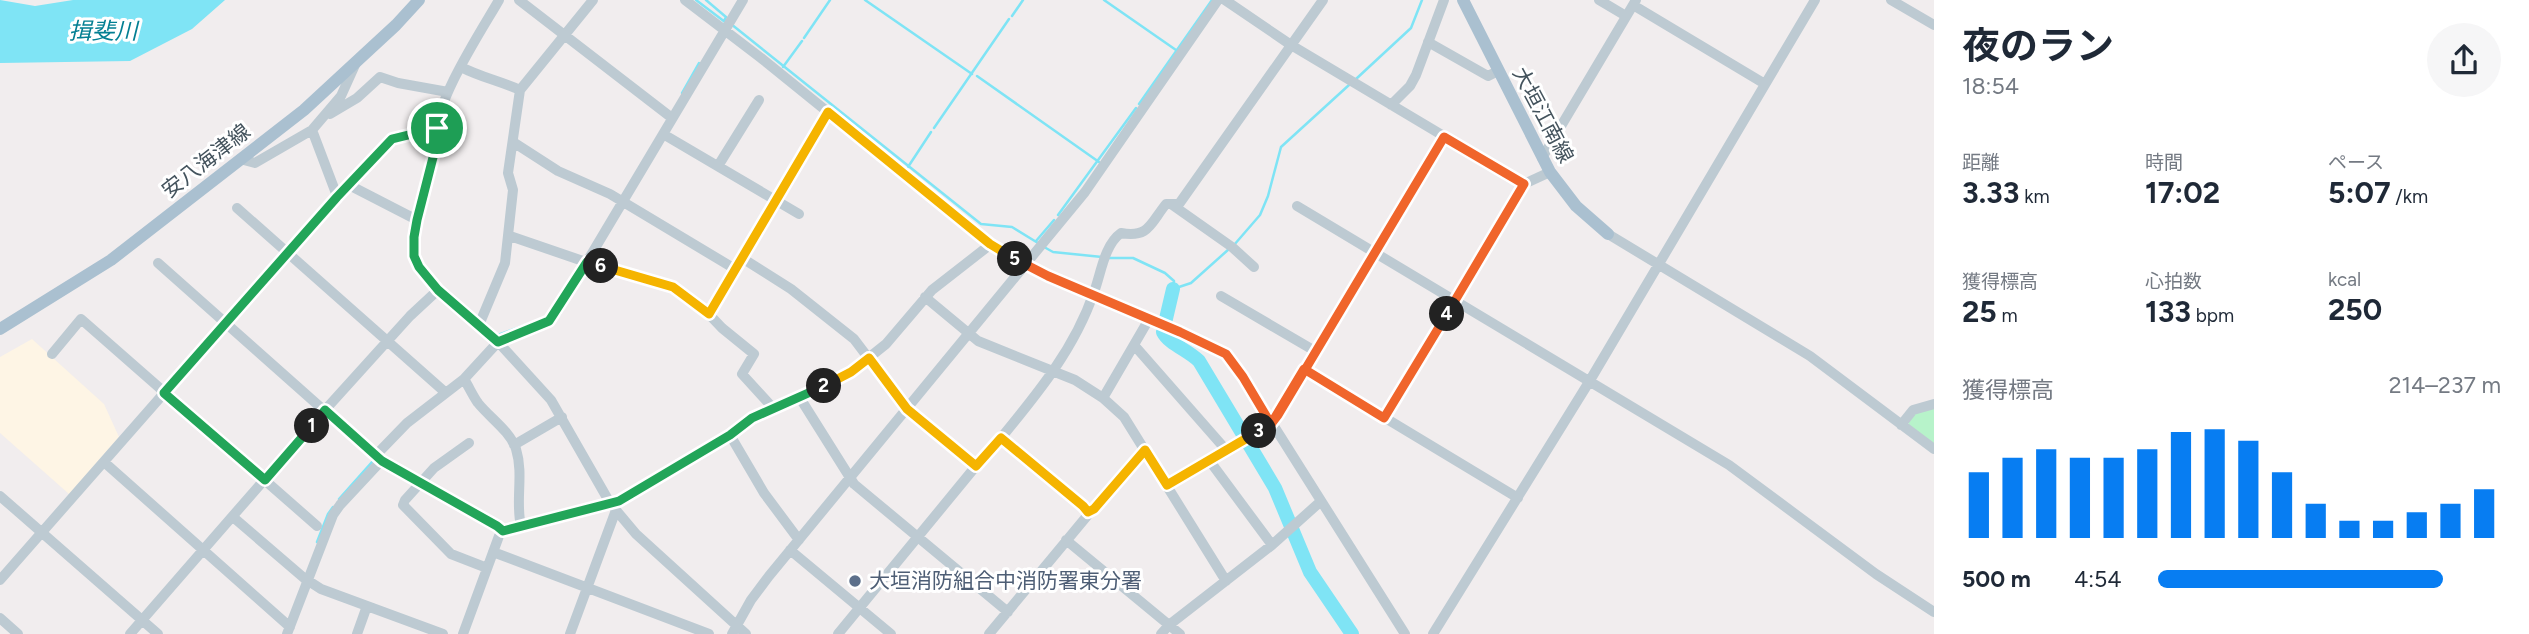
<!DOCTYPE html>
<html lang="ja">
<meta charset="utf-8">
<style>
body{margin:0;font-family:Figtree,"Noto Sans JP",sans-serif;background:#f6f6f7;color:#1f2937;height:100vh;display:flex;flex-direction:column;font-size:26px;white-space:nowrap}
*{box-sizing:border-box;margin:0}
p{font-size:23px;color:#747a83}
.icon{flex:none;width:38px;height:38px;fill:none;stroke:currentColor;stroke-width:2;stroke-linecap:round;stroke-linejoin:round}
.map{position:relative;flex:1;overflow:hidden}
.drawer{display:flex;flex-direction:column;background:#fff;width:595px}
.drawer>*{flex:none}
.pin{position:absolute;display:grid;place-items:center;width:60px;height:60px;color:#fff;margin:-30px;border:4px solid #fff;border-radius:50%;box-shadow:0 2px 7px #0007}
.km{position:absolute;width:35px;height:35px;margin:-18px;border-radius:50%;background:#222;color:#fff;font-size:19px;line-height:35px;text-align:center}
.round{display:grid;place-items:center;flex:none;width:74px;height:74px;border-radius:37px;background:#f6f6f7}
.overview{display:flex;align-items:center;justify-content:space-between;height:119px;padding:0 28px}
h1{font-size:38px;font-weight:700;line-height:52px}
.metrics{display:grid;grid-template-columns:repeat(3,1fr);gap:10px;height:119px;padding:7px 28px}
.metrics div{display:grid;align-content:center}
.metrics b{font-size:30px;font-weight:700}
.metrics small{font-size:19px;font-weight:400}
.metrics p{font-size:19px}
.chart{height:196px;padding:14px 28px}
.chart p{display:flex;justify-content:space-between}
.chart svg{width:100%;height:126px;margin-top:7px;stroke:#077df2;stroke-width:6}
ul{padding:0 28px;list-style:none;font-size:23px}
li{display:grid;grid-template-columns:112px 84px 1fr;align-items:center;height:52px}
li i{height:18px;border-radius:9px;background:#077df2}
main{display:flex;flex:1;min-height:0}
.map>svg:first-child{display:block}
.commercial{fill:#fef5e5}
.green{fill:#b7f3ca}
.water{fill:#7fe4f5}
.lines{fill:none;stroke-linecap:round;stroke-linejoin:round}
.stream{stroke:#7fe4f5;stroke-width:2.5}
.river{stroke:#7fe4f5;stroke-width:14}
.minor{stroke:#bdcad2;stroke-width:10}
.major{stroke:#aac0d0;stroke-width:12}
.split-1-casing{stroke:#fff;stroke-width:14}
.split-2-casing{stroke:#fff;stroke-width:14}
.split-3-casing{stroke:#fff;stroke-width:14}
.split-4-casing{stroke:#fff;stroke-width:14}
.split-5-casing{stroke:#fff;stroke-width:14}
.split-6-casing{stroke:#fff;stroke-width:14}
.split-7-casing{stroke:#fff;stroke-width:14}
.split-1{stroke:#22a559;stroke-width:9}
.split-2{stroke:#22a559;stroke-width:9}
.split-3{stroke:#f5b400;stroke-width:9}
.split-4{stroke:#f0652b;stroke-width:9}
.split-5{stroke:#f0652b;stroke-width:9}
.split-6{stroke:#f5b400;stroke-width:9}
.split-7{stroke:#22a559;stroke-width:9}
.service-dot{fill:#5c6f8a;stroke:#fff;stroke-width:2.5}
.labels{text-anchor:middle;stroke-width:6;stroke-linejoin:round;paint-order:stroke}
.street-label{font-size:21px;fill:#44535d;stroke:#fff}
.service-label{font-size:21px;fill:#4e5e75;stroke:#fff;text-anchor:start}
.water-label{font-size:23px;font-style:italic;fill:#037f93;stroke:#fff}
</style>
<main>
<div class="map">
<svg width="1934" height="634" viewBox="0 0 1934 634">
<rect width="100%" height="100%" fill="#f1edee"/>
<!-- commercial -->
<path class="commercial" d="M32 339 104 404 119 437 69 494 0 433V357Z"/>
<!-- green -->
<path class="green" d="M1934 407V444L1909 426 1908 421 1914 413Z"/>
<!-- water -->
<path class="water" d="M0 0 35 6 73 0H225L192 29 130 61 0 63Z"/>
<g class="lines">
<!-- stream -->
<path class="stream" d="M696 0 725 22
M706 0 726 17 724 21
M865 0 972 74
M1104 0 1176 50
M1012 16 1023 0
M731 24 981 224 1012 227 1038 243
M804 38 830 0
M783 67 802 41
M977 76 1099 162
M1356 79 1411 28 1422 0
M682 93 699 63
M1139 104 1212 0
M934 128 1009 19
M908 167 931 132
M1058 215 1136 108
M1036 241 1054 220
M1234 245 1260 215 1268 196 1281 147 1349 85
M1044 247 1053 252 1102 257
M1108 258H1133L1165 273 1174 281 1173 289 1191 283 1229 249
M551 312 560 297
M498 335 534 322
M339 499 372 462
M317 542 328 514 333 507"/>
<!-- river -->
<path class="river" d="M1165 323 1173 289
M1163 332C1169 344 1188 350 1199 361L1275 488 1310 572 1352 634"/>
<!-- minor -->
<path class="minor" d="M499 0C485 25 430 108 439 134L414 237V256L419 267 438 290 498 342 551 400 610 503 636 534 746 634
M519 0 672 118
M685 0 761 58 991 244 1025 266 1048 276 1215 348 1226 354 1243 377 1405 634
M1225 0 1291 45 1524 184
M1599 0 1626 16
M1891 0 1934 25
M1633 5 1765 84
M1428 42 1488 76 1498 71
M461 67C480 77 500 81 520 90L508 173 513 190 505 263 479 325
M520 90 593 0
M1391 105 1410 86 1416 75 1444 0
M330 114 357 98 380 77 398 83 448 92
M663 134 799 214
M1444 137 1304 369 1518 498
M513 142 558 171 610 194 735 269 828 112
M1542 158 1636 0
M240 159 255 163 312 130
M718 166 759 100
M349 185 392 139 437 128
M337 196 312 130 341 96 355 65
M1171 204 1232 247 1254 267
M1297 206 1729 465 1876 574 1934 612
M237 208 446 393
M1608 234 1810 356 1934 449
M510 236 583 261 673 287 703 308 722 328 754 354 742 374 774 409
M742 258 791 289 854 339 907 409 976 466 1001 438 1083 506 1088 512
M158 263 381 461 497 526 503 531
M1221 296 1315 351
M925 297 978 341 1075 380 1103 398 1124 417 1226 581
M709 314 735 269
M1134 345 1227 451
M52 354 81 319 317 526
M800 398 854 484 1008 612
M1103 398 1149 319
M1384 418 1524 184 1550 172
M1901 425 1913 410 1934 404
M730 435 764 493 799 540
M1001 438C1038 393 1075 348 1094 292 1101 274 1104 245 1121 233 1149 238 1150 224 1166 204H1179L1323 0
M469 443 434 468 405 500 403 505 451 554 487 568
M514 445 562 417
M376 455 407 423 464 379
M1209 460 1272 545
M104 462 290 627
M1167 485 1271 424 1304 369
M0 496 158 634
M233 517 304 578 321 589 443 634
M521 526C515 501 524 475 516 449 510 431 490 418 478 403 473 396 469 387 464 379L498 342 549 321 557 312 743 0
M1066 540 1180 634
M790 550 891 634
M493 552 709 634
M0 580 337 196 349 185 417 220
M0 618 18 634
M130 634 325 410 410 316 438 290
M287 634 333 515 340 505 381 461
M357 634 367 606
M463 634 499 536 503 531 619 501 730 435 752 418 800 398 851 372 886 344 932 290 991 244
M570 634 616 510
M732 634 751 600 769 576 1085 192 1218 0
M838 634 976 466
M989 634 1087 516 1088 512 1094 509 1145 450
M1161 634 1169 625 1272 545 1320 502
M1433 634 1589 382 1815 0"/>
<!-- major -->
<path class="major" d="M1463 0 1550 172 1576 206 1608 234
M0 329 111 260 304 110 396 25 419 0"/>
</g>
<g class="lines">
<!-- split-1 casing -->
<g class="split-1-casing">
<path id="split-1" d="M312 426 265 480 164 393 337 197 392 139 437 128"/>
</g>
<!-- split-2 casing -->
<g class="split-2-casing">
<path id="split-2" d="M312 426 325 410 382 461 497 526 503 531 619 501 730 435 752 418 824 386"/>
</g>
<!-- split-3 casing -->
<g class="split-3-casing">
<path id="split-3" d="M824 386 851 372 869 358 907 409 976 466 1001 438 1083 506 1088 512 1094 509 1145 450 1167 485 1259 431"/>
</g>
<!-- split-4 casing -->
<g class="split-4-casing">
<path id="split-4" d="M1259 431 1271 424 1278 415 1444 137 1524 184 1447 314"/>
</g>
<!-- split-5 casing -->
<g class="split-5-casing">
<path id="split-5" d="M1015 259 1048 276 1180 332 1226 354 1243 377 1271 424 1304 369 1384 418 1447 314"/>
</g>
<!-- split-6 casing -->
<g class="split-6-casing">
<path id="split-6" d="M601 266 673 287 709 314 828 112 990 244 1015 259"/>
</g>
<!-- split-7 casing -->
<g class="split-7-casing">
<path id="split-7" d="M437 128 439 134 417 220 414 237V256L419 267 438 290 498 342 549 321 587 262 601 266"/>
</g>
<!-- split-1 -->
<use href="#split-1" class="split-1"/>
<!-- split-2 -->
<use href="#split-2" class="split-2"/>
<!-- split-3 -->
<use href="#split-3" class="split-3"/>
<!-- split-4 -->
<use href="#split-4" class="split-4"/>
<!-- split-5 -->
<use href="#split-5" class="split-5"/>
<!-- split-6 -->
<use href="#split-6" class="split-6"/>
<!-- split-7 -->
<use href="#split-7" class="split-7"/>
</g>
<!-- markers -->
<circle class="service-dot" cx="855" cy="581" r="7"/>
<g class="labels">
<!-- street labels -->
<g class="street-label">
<text transform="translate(1543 115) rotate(62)" y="7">大垣江南線</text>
<text transform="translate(206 161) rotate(-38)" y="7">安八海津線</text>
</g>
<!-- service labels -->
<g class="service-label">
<text x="869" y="588">大垣消防組合中消防署東分署</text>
</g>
<!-- water labels -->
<g class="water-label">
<text x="103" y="39">揖斐川</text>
</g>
</g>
</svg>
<div class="pin" style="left:437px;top:128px;background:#1e9e55"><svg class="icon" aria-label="arrive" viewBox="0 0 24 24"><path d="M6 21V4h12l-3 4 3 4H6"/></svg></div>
<b class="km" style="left:312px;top:426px">1</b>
<b class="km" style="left:824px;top:386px">2</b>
<b class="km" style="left:1259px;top:431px">3</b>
<b class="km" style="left:1447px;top:314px">4</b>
<b class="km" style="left:1015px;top:259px">5</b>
<b class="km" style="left:601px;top:266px">6</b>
</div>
<section class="drawer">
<div class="overview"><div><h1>夜のラン</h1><p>18:54</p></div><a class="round"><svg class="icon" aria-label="share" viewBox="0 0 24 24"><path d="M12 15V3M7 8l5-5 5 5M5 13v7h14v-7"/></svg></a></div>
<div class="metrics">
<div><p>距離</p><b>3.33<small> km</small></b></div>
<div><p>時間</p><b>17:02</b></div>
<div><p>ペース</p><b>5:07<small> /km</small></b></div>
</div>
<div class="metrics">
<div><p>獲得標高</p><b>25<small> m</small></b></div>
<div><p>心拍数</p><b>133<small> bpm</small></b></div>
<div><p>kcal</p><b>250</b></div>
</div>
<div class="chart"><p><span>獲得標高</span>214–237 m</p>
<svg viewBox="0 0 160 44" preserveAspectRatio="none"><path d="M5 44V21M15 44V16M25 44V13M35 44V16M45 44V16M55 44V13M65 44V7M75 44V6M85 44V10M95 44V21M105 44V32M115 44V38M125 44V38M135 44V35M145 44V32M155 44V27"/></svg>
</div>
<ul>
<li><b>500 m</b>4:54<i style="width:83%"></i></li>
</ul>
</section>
</main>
